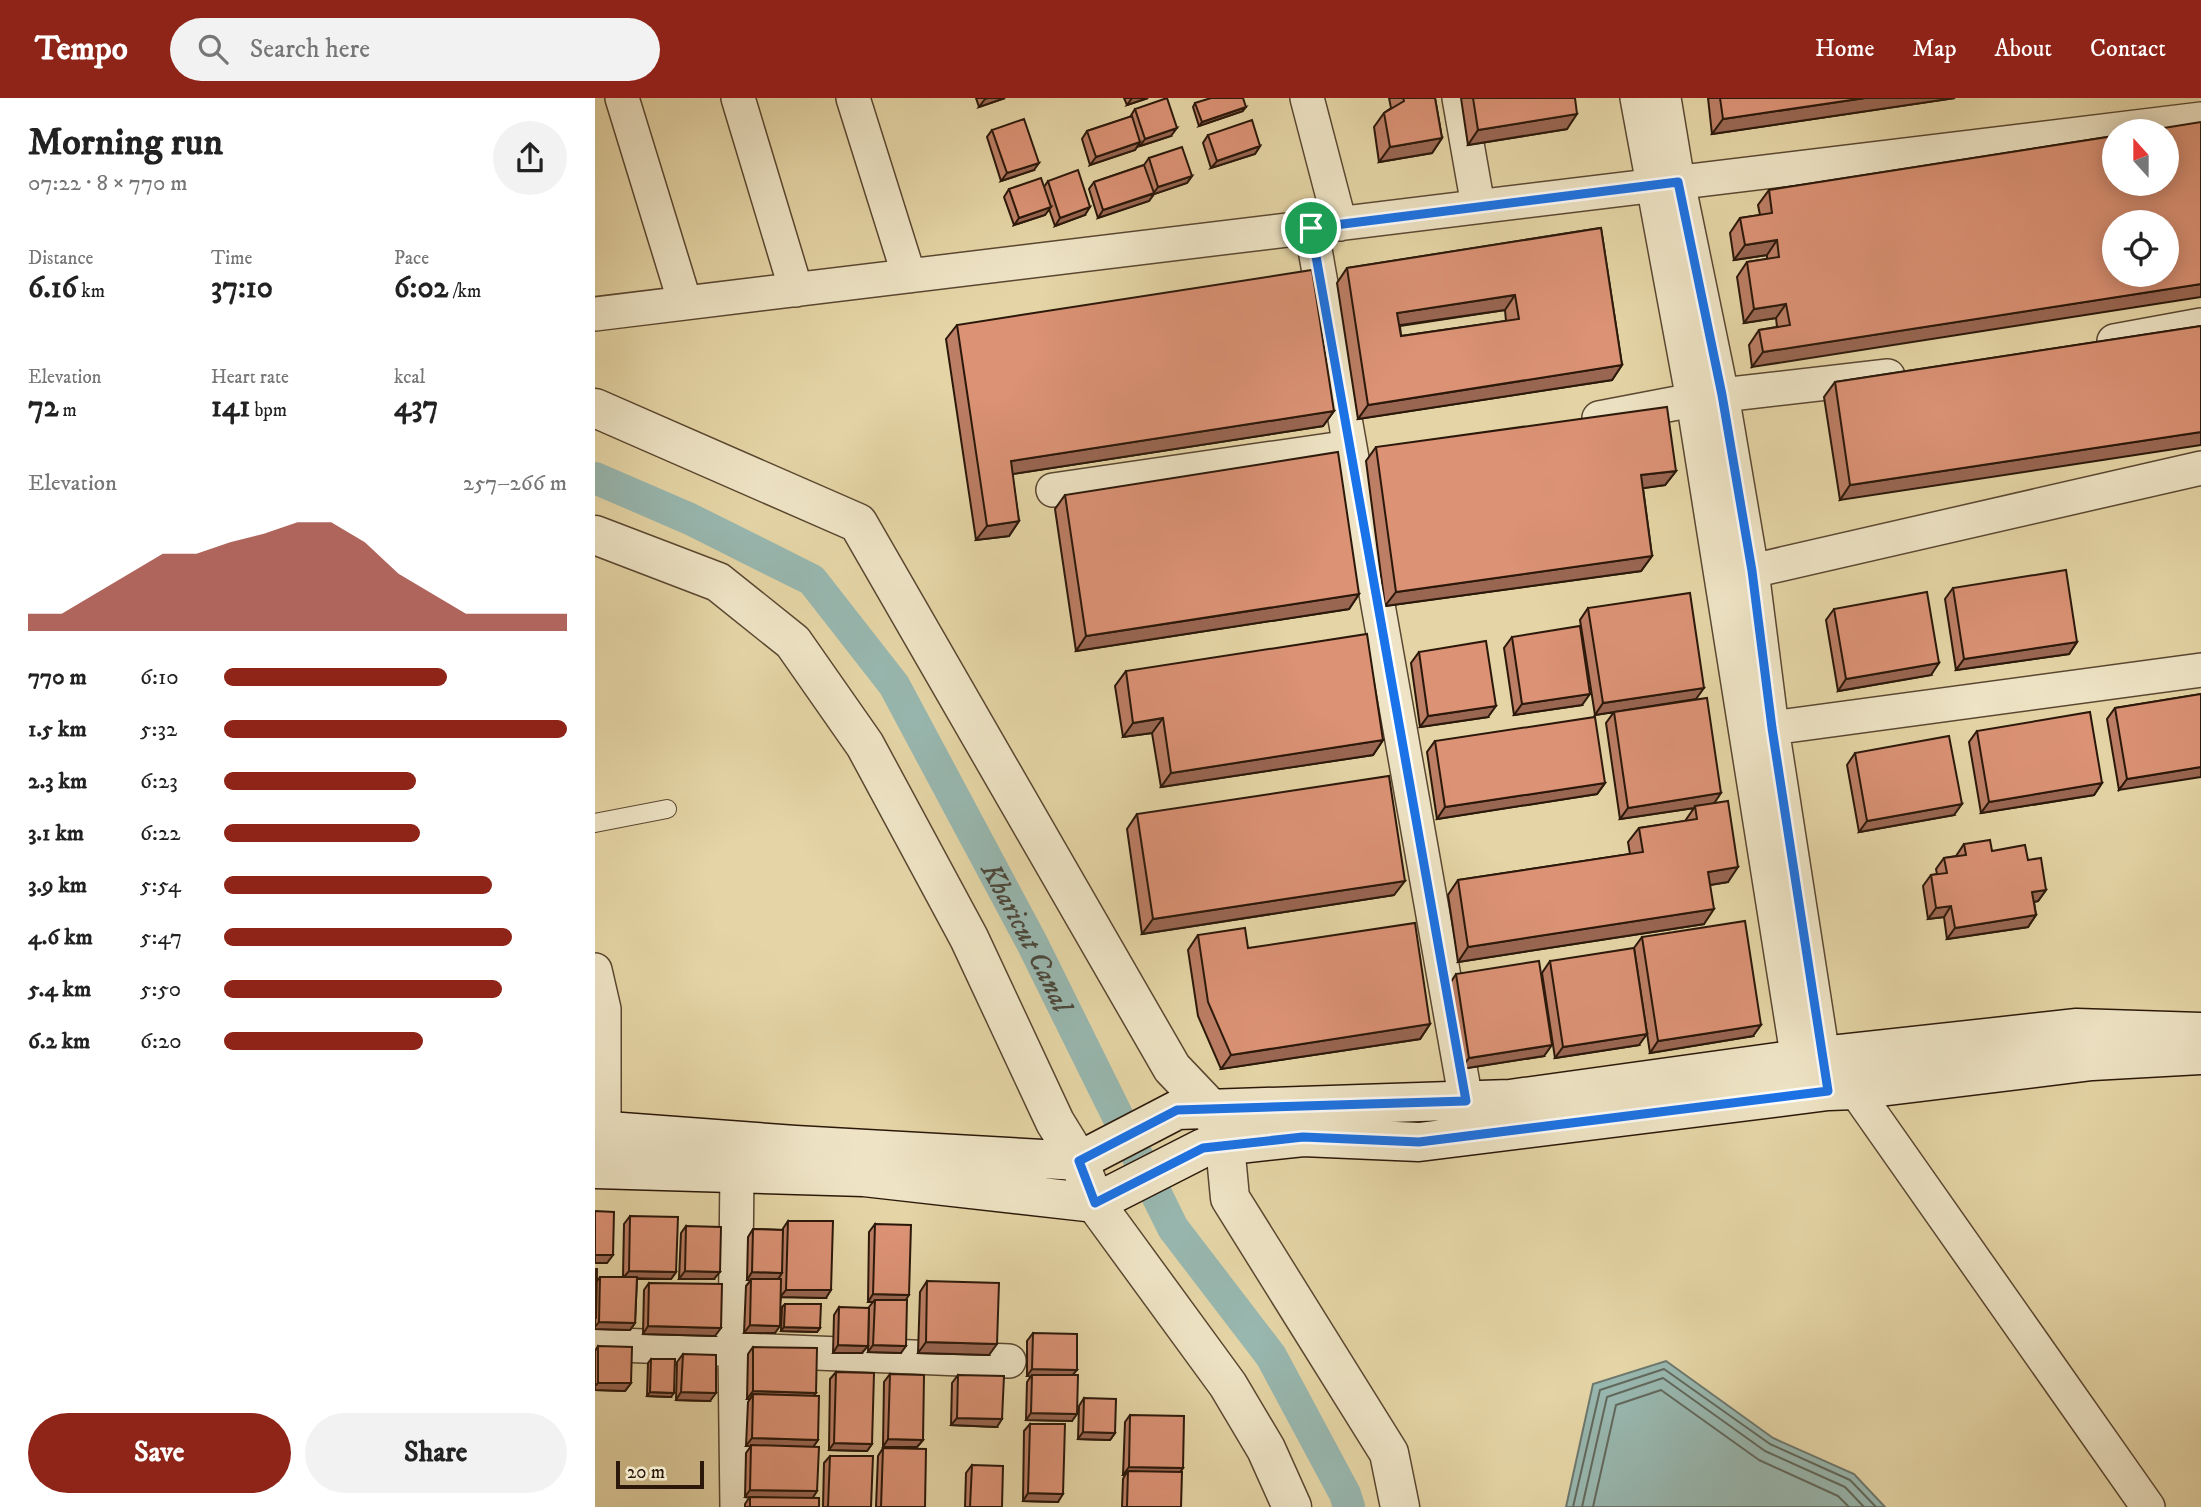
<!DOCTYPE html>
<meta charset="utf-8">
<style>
body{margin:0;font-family:"IM FELL DW Pica",serif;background:#f2f2f2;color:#222;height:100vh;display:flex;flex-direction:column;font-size:26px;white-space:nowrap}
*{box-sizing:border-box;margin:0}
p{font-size:23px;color:#767676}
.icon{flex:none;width:38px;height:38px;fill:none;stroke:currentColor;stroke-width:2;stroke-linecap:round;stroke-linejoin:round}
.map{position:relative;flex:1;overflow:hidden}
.drawer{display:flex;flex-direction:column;background:#fff;width:595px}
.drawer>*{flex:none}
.needle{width:46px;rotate:339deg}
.fabs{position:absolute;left:1507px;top:21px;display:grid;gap:14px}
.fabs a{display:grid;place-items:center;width:77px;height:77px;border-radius:50%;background:#fff;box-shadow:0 4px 18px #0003;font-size:35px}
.scale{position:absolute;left:21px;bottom:18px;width:88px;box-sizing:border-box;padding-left:7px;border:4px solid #2b180a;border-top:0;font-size:19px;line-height:24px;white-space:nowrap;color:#2b180a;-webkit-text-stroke:5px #eee4c5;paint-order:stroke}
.pin{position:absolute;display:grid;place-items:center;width:60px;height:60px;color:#fff;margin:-30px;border:4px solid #fff;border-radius:50%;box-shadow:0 2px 7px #0007}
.round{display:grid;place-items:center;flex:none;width:74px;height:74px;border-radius:37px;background:#f2f2f2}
.head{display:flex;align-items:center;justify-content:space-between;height:119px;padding:0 28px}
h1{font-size:38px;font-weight:700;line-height:52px}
.stats{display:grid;grid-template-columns:repeat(3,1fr);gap:10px;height:119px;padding:7px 28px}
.stats div{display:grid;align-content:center}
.stats b{font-size:30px;font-weight:700}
.stats small{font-size:19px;font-weight:400}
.stats p{font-size:19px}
.chart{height:196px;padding:14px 28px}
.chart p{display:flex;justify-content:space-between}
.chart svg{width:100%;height:126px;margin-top:7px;fill:#8f2418;opacity:.7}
.action{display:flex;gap:14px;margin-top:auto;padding:14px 28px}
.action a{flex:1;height:80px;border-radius:42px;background:#8f2418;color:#fff;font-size:28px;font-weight:700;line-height:80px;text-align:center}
.action a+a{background:#f2f2f2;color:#222}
ul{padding:0 28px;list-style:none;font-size:23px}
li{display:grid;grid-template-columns:112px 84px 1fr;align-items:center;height:52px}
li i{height:18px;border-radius:9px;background:#8f2418}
header{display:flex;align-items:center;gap:42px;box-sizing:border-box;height:98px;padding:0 35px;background:#8f2418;color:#fff}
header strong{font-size:33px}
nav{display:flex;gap:38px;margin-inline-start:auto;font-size:24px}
.search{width:490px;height:63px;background:#f2f2f2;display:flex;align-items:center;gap:18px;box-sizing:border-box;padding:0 24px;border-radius:38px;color:#767676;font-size:26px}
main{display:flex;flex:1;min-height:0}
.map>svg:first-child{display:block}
.water{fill:#98b7af;stroke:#6c776d;stroke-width:2}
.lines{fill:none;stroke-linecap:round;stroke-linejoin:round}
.shore{stroke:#62685c;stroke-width:2}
.canal{stroke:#98b7af;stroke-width:32}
.service-casing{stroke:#5a4731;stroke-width:20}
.minor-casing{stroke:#5a4731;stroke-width:36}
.tertiary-casing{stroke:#5a4731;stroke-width:41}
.secondary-casing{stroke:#2b180a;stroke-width:41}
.service{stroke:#eee4c5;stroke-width:18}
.minor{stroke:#eee4c5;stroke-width:33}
.tertiary{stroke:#eee4c5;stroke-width:38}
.secondary{stroke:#eee4c5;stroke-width:38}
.wall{fill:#bc7e65;stroke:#2b180a;stroke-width:2;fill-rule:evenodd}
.shaded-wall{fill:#996652;stroke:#2b180a;stroke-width:2}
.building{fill:#db9275;stroke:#2b180a;stroke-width:2;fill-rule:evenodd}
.route-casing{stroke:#fff;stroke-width:14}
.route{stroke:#1a73e8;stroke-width:9}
.labels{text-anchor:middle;stroke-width:7;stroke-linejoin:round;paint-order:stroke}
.water-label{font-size:28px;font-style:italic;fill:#4c483c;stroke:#eee4c5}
</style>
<header>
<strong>Tempo</strong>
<div class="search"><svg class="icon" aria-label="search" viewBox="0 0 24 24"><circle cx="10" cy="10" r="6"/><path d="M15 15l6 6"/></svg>Search here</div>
<nav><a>Home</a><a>Map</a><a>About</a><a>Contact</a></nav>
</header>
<main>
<section class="drawer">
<div class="head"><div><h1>Morning run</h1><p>07:22 · 8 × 770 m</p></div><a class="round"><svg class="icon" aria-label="share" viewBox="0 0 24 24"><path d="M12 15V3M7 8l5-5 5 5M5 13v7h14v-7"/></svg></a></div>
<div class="stats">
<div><p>Distance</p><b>6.16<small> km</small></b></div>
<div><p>Time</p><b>37:10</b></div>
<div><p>Pace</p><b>6:02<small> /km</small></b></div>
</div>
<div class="stats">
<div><p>Elevation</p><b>72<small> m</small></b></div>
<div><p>Heart rate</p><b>141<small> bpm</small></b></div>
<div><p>kcal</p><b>437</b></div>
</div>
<div class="chart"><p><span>Elevation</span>257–266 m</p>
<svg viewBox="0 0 160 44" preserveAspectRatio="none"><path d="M0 44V38L10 38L20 31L30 24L40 17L50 17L60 13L70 10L80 6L90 6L100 13L110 24L120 31L130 38L140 38L150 38L160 38V44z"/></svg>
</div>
<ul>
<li><b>770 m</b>6:10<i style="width:65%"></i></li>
<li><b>1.5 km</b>5:32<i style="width:100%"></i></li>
<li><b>2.3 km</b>6:23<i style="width:56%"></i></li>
<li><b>3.1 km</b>6:22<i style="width:57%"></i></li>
<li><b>3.9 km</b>5:54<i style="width:78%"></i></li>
<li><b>4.6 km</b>5:47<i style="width:84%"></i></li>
<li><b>5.4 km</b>5:50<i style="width:81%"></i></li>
<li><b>6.2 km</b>6:20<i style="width:58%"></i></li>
</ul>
<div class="action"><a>Save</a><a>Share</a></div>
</section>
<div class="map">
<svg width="1606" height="1409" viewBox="0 0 1606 1409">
<rect width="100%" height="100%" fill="#e5d5a6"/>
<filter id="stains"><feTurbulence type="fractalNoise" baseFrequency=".00286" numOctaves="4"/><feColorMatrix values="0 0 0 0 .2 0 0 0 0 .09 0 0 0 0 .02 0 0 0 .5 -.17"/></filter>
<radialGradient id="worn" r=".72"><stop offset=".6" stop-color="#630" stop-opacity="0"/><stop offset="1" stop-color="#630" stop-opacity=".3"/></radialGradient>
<!-- water -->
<path class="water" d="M1071 1263 1178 1340 1259 1376 1290 1409H971L998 1286Z"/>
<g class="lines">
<!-- shore -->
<path class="shore" d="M978 1409 1005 1292 1069 1271 1175 1346 1255 1382 1281 1409
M987 1409 1012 1299 1068 1280 1170 1353 1250 1389 1269 1409
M998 1409 1021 1307 1066 1292 1164 1362 1243 1398 1254 1409"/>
<!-- canal -->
<path class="canal" id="s1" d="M0 380 95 421 217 482 299 587 437 845 578 1130 676 1258 750 1396 754 1409"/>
<!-- service casing -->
<g class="service-casing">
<path id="service" d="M0 725 72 711"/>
</g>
<!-- minor casing -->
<g class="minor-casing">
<path id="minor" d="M27 0 90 205
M143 0 201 192
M258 0 314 178
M712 0 745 126
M864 0 883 108
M1042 0 1098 302 1207 988
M1069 0 1083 84 1127 297 1157 473 1177 630 1232 984
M716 129 871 1003
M0 216 1606 21
M1519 243 1606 227
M1127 297 1293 278
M1004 320 1098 302
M458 392 755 349
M1157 473 1606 370
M1177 630 1606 572
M0 872 9 911V1058
M1260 992 1553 1409
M0 1246 414 1263
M142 1409 140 1253 142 1074"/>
</g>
<!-- tertiary casing -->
<g class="tertiary-casing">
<path id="tertiary" d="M0 310 263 425 577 970 616 1011 630 1047 635 1100 794 1355 805 1409
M0 437 123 484 198 544 270 647 374 840 460 1024 484 1063 500 1105 633 1287 671 1351 697 1409"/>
</g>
<!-- secondary casing -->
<g class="secondary-casing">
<path id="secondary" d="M0 1032 200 1047 484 1063 582 1012 915 1001 1227 958 1482 930 1606 934
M0 1071 269 1079 500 1105 608 1050 708 1039 824 1044 1233 993 1260 992 1497 963 1606 957"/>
</g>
<!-- service -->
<use href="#service" class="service"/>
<!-- minor -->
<use href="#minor" class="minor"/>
<!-- tertiary -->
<use href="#tertiary" class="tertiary"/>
<!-- secondary -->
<use href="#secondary" class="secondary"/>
</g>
<!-- wall -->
<path class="wall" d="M381 0H410L384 9Z
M529 0H553L532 7Z
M794 0H840L847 40 837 55 784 64 779 29 789 15 796 10Z
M866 0H980L972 31 873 47Z
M1113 0H1360L1117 36Z
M600 5 648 13 604 28 598 9Z
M540 11 576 38 545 48 544 46 540 52 495 67 487 41 492 33 535 19Z
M397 32 439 72 406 83 392 39Z
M613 37 665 48 660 56 616 70 608 45Z
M1519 38 1157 269 1154 247 1164 232 1182 229 1181 220 1149 225 1142 179 1152 164 1172 161V157L1139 162 1135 135 1145 120 1165 117 1163 107 1174 92Z
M554 60 597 78 592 85 559 96 554 103 503 120 494 91 499 84 549 67Z
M453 83 490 117 460 128 454 111 450 117 419 127 409 99 414 91 449 89Z
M1006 130 1027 267 1017 282 763 321 742 185 752 170ZM910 212 911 223 806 238 805 228Z
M362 227 739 313 728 328 417 376 424 423 414 438 381 442 351 241Z
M1606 228 1245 402 1229 299 1240 284Z
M781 349 1081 373 1070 387 1048 390 1057 458 1046 473 790 508 771 363Z
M470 397 764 496 754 511 481 553 460 411Z
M1358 490 1482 544 1474 556 1361 572 1350 501Z
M993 510 1101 601 1000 617 985 522Z
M1239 511 1336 577 1243 593 1231 522Z
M917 539 987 607 919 617 909 550Z
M824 554 893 619 825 629 816 565Z
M531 573 788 642 778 657 566 689 557 635 528 639 520 588Z
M1606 596 1524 692 1512 621 1520 610Z
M1019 614 1119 705 1133 784 1115 787 1109 826 863 864 853 797 863 782 1035 756 1033 744 1044 730 1090 723 1099 710 1025 721 1011 625Z
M1382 633 1507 685 1499 697 1386 715 1374 644Z
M840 643 1010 685 1002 696 842 721 832 654Z
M1260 655 1359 717 1264 734 1252 667Z
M542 716 799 797 547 836 532 731Z
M1369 746 1433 762 1451 792 1443 803 1439 804 1441 817 1433 829 1352 841 1349 819 1333 821 1328 788 1336 777 1342 776 1341 771 1349 760 1361 758Z
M603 837 653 850 835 926 825 941 626 971 603 918 593 852Z
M1047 839 1158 938 1055 955 1039 850Z
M955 863 1044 947 960 960 947 875Z
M861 876 949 958 866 971 854 887Z
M35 1118 81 1174 76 1181H42L40 1225 35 1232 0 1231V1171L2 1183 5 1179H28L29 1126Z
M193 1123 231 1200 186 1199 180 1235H149L151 1188 156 1182H152L153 1139 158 1131 187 1132Z
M280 1126 310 1202 306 1255 273 1254 274 1209 278 1204H273L274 1134Z
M91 1128 119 1181H84L86 1135Z
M332 1183 394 1257 323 1255 325 1194Z
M54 1185 120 1238 48 1236 49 1192Z
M190 1206 225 1230 222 1234 186 1233 187 1209Z
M244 1209 267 1255H238L239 1217Z
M438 1235 478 1277 477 1323 431 1322 432 1284 436 1278H432V1243Z
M3 1248 36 1285 30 1293 0 1292V1253Z
M158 1249 219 1298 223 1342 218 1349 222 1393 217 1400 224 1409H150V1406L154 1400 150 1399 151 1355 156 1348H151L153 1304 155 1301H152L153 1256Z
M88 1256 115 1303 81 1302 82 1264Z
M56 1261 76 1299 52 1298 53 1265Z
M241 1274 277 1346 272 1353 234 1352 235 1281Z
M295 1276 328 1342 322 1349H288L289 1284Z
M363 1277 402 1329 356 1327 357 1285Z
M489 1300 520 1335 515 1342 483 1341 484 1308Z
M535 1317 588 1370 585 1374 586 1409H527L528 1381 530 1377H528L530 1324Z
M435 1326 463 1404 428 1403 429 1333Z
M288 1350 330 1409H281L283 1358Z
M235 1358 276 1409H228L229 1365Z
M377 1367 407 1409H370L371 1375Z"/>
<!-- shaded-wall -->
<path class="shaded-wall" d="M393 0H410L384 9 390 1Z
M537 0H553L532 7Z
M1270 0H1360L1117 36 1128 21Z
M651 9 648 13 604 28 607 24Z
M982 16 972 31 873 47 883 32Z
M582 30 576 38 545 48 550 41Z
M847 40 837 55 784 64 795 49Z
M545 44 540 52 495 67 501 59Z
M665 48 660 56 616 70 622 63Z
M444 65 439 72 406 83 412 75Z
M597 78 592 85 559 96 554 103 503 120 508 112 558 96 563 89Z
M456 109 450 117 419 127 424 120Z
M495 109 490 117 460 128 465 120Z
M1182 142 1172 157 1139 162 1150 147Z
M1606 186V199L1157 269 1168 254Z
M920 197 910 212 792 229 802 215Z
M1191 206 1181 220 1149 225 1159 211Z
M1027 267 1017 282 763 321 773 307Z
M739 313 728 328 405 378 416 363Z
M1606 334V347L1245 402 1255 387Z
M1081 373 1070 387 1036 392 1046 377Z
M424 423 414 438 381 442 392 428Z
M1057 458 1046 473 790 508 801 494Z
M764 496 754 511 481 553 491 538Z
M1482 544 1474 556 1361 572 1369 561Z
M1344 565 1336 577 1243 593 1251 581Z
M1109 590 1101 601 1000 617 1008 605Z
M995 596 987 607 919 617 927 606Z
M901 608 893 619 825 629 833 618Z
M568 620 557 635 528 639 538 625Z
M788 642 778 657 566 689 576 675Z
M1606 669V679L1524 692 1532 681Z
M1010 685 1002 696 842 721 850 709Z
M1507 685 1499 697 1386 715 1394 704Z
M1126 695 1118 707 1100 708 1099 710 1025 721 1033 710Z
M1367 706 1359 717 1264 734 1272 723Z
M1143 769 1133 784 1103 789 1113 774Z
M810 783 799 797 547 836 558 821Z
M1451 792 1443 803 1430 805 1437 794Z
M1356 808 1349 819 1333 821 1341 810Z
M1119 811 1109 826 863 864 873 849Z
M1441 817 1433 829 1352 841 1360 830Z
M835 926 825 941 626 971 636 957Z
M1166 927 1158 938 1055 955 1063 943Z
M1052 936 1044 947 960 960 968 949Z
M957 947 949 958 866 971 874 960Z
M0 1157H18L12 1165H0Z
M34 1173 81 1174 76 1181 28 1180Z
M90 1173 125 1174 119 1181H84Z
M157 1174 187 1175 182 1183 152 1182Z
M191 1192H236L231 1200 185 1199Z
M278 1196 314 1197 309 1205 280 1202 278 1204H273Z
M4 1224 40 1225 35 1232 0 1231V1229Z
M155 1227 185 1228 180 1235H149Z
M53 1228 126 1230 120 1238 48 1236Z
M189 1229 225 1230 222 1234 186 1233Z
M331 1244 402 1246 394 1257 323 1255Z
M243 1247 273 1248 267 1255H238Z
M278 1247 311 1248 306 1255 273 1254Z
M437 1271 482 1272 476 1279 432 1278Z
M3 1285H36L30 1293 0 1292V1288Z
M158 1293 221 1295 215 1302 158 1296 155 1301H152Z
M55 1294 79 1295 76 1299 52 1298Z
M86 1294 121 1295 115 1303 81 1302Z
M436 1315 482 1316 477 1323 431 1322Z
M362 1320 407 1321 402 1329 356 1327Z
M488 1334 520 1335 515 1342 483 1341Z
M157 1340 223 1342 218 1349 151 1348Z
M293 1341 328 1342 322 1349H288Z
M239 1345 277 1346 272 1353 234 1352Z
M534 1369 588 1370 582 1378 533 1373 530 1377H528Z
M155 1392 222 1393 217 1401 150 1399Z
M433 1395 468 1396 463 1404 428 1403Z"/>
<!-- building -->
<path class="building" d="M572 0 582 30 550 41 540 11Z
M616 0H648L651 9 607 24 600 5Z
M808 0H840L847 40 795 49 789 15 809 3Z
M878 0H980L982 16 883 32Z
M1125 0H1270L1128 21Z
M537 18 545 44 501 59 492 33Z
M429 21 444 65 412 75 397 32Z
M657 22 665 48 622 63 613 37Z
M1606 24V186L1168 254 1164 232 1195 227 1191 206 1159 211 1152 164 1184 159 1182 142 1150 147 1145 120 1177 115 1174 92 1519 38V86H1572V33H1550ZM1519 124H1572V177H1519Z
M587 49 597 78 563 89 554 60Z
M549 67 559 95 508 112 499 84Z
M483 72 495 109 465 120 453 83Z
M446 80 456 109 424 120 414 91Z
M1006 130 1027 267 773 307 752 170ZM920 197 924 221 806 238 802 215Z
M717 172 739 313 416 363 424 423 392 428 362 227Z
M1606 228V334L1255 387 1240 284Z
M1072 309 1081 373 1046 377 1057 458 801 494 781 349Z
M743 354 764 496 491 538 470 397Z
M1471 472 1482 544 1369 561 1358 490Z
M1332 494 1344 565 1251 581 1239 511Z
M1095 495 1109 590 1008 605 993 510Z
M985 528 995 596 927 606 917 539Z
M772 536 788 642 576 675 568 620 538 625 531 573Z
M891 543 901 608 833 618 824 554Z
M1606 596V669L1532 681 1520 610Z
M1112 600 1126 695 1033 710 1019 614Z
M1495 614 1507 685 1394 704 1382 633Z
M1000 619 1010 685 850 709 840 643Z
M1354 638 1367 706 1272 723 1260 655Z
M794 678 810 783 558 821 542 716Z
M1133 703 1143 769 1113 774 1119 811 873 849 863 782 1048 754 1044 730 1102 721 1100 708Z
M1395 742 1397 753 1430 747 1433 762 1446 760 1451 792 1437 794 1441 817 1360 830 1356 808 1341 810 1336 777 1352 775 1349 760 1371 757 1369 746Z
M1150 823 1166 927 1063 943 1047 839Z
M820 825 835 926 636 957 613 904 603 837 650 830 653 850Z
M1039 850 1052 936 968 949 955 863Z
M944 863 957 947 874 960 861 876Z
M0 1113 19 1114 18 1157H0Z
M35 1118 83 1119 81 1174 34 1173Z
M193 1123H238L236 1192H191Z
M280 1126 316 1127 314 1197 278 1196Z
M91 1128 126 1129 125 1174 90 1173Z
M158 1131 188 1132 187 1175 157 1174Z
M0 1171H2L1 1220H0Z
M5 1179H42L40 1225 4 1224Z
M156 1181H186L185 1228 155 1227Z
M332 1183 404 1185 402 1246 331 1244Z
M54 1185 127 1186 126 1230 53 1228Z
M280 1202H312L311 1248 278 1247Z
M190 1206H226L225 1230 189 1229Z
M244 1209 274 1210 273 1248 243 1247Z
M438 1235 482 1236V1272L437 1271Z
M3 1248 37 1249 36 1285H3Z
M158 1249 222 1250 221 1295 158 1293Z
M88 1256 121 1257V1295L86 1294Z
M56 1261H80L79 1295 55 1294Z
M241 1274 279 1275 277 1346 239 1345Z
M295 1276 329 1277 328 1342 293 1341Z
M363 1277 409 1278 407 1321 362 1320Z
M437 1277H483L482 1316 436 1315Z
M158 1296 224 1298 223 1342 157 1340Z
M489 1300 521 1301 520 1335 488 1334Z
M535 1317 589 1318 588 1370 534 1369Z
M435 1326H470L468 1396 433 1395Z
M156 1347 224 1349 222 1393 155 1392Z
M288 1350 331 1351 330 1409H286Z
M235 1358H278L276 1409H233Z
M377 1367 408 1368 407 1409H375Z
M533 1373 587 1374 586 1409H532Z
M155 1399 224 1400V1409H155Z"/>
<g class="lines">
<!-- route casing -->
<g class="route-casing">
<path id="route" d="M1083 84 1127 297 1157 473 1177 630 1233 993 824 1044 708 1039 608 1050 500 1105 484 1063 582 1012 871 1003 716 130Z"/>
</g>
<!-- route -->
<use href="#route" class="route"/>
</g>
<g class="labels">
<!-- water labels -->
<g class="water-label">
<text dy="10" stroke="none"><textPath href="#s1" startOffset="658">Kharicut Canal</textPath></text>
</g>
</g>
<rect width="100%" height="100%" filter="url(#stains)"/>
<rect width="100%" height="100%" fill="url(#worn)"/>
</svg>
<div class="fabs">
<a><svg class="needle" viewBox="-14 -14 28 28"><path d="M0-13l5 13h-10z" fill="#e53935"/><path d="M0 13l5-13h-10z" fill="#767676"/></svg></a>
<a><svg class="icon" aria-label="locate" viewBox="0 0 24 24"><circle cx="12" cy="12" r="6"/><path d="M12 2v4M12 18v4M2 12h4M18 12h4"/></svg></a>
</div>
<div class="scale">20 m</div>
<div class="pin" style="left:716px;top:130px;background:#1e9e55"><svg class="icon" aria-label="arrive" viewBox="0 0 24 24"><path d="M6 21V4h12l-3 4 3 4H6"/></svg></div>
</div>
</main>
